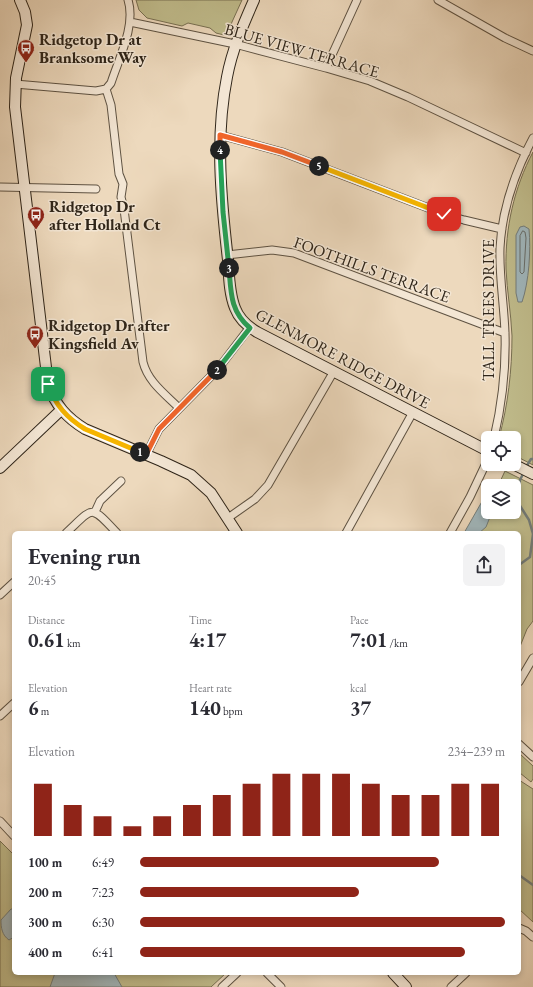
<!DOCTYPE html>
<meta charset="utf-8">
<style>
body{margin:0;font-family:"EB Garamond",serif;background:#f2f2f3;color:#2b2b33;height:100vh;display:flex;flex-direction:column;font-size:15px;white-space:nowrap}
*{box-sizing:border-box;margin:0}
p{font-size:13px;color:#7c7c81}
.icon{flex:none;width:22px;height:22px;fill:none;stroke:currentColor;stroke-width:2;stroke-linecap:round;stroke-linejoin:round}
.map{position:relative;flex:1;overflow:hidden}
.panel{position:absolute;left:12px;top:531px;width:509px;height:444px;display:flex;flex-direction:column;background:#fff;border-radius:6px;box-shadow:0 2px 6px #0003}
.panel>*{flex:none}
.tools{position:absolute;left:481px;top:431px;display:grid;gap:8px}
.tools a{display:grid;place-items:center;width:40px;height:40px;border-radius:6px;background:#fff;box-shadow:0 2px 6px #0003;font-size:20px}
.pin{position:absolute;display:grid;place-items:center;width:34px;height:34px;color:#fff;margin:-17px;border-radius:8px;box-shadow:0 2px 6px #0006}
.km{position:absolute;width:20px;height:20px;margin:-10px;border-radius:50%;background:#222;color:#fff;font-size:11px;line-height:20px;text-align:center}
.round{display:grid;place-items:center;flex:none;width:42px;height:42px;border-radius:6px;background:#f2f2f3}
.summary{display:flex;align-items:center;justify-content:space-between;height:68px;padding:0 16px}
h1{font-size:22px;font-weight:700;line-height:30px}
.stats{display:grid;grid-template-columns:repeat(3,1fr);gap:6px;height:68px;padding:4px 16px}
.stats div{display:grid;align-content:center}
.stats b{font-size:20px;font-weight:700}
.stats small{font-size:11px;font-weight:400}
.stats p{font-size:11px}
.chart{height:112px;padding:8px 16px}
.chart p{display:flex;justify-content:space-between}
.chart svg{width:100%;height:72px;margin-top:4px;stroke:#8f2418;stroke-width:6}
ul{padding:0 16px;list-style:none;font-size:13px}
li{display:grid;grid-template-columns:64px 48px 1fr;align-items:center;height:30px}
li i{height:10px;border-radius:5px;background:#8f2418}
.map>svg:first-child{display:block}
.green{fill:#c0bc8c;stroke:#787052}
.water{fill:#a0b7bd;stroke:#737d7b}
.lines{fill:none;stroke-linecap:round;stroke-linejoin:round}
.shore{stroke:#686e6b;stroke-width:1}
.stream{stroke:#737d7b;stroke-width:2.5}
.street-casing{stroke:#5e5242;stroke-width:9}
.secondary-casing{stroke:#2f2519;stroke-width:12}
.street{stroke:#f3e6d4;stroke-width:7}
.secondary{stroke:#f3e6d4;stroke-width:10}
.split-1-casing{stroke:#fff;stroke-width:8}
.split-2-casing{stroke:#fff;stroke-width:8}
.split-3-casing{stroke:#fff;stroke-width:8}
.split-4-casing{stroke:#fff;stroke-width:8}
.split-5-casing{stroke:#fff;stroke-width:8}
.split-6-casing{stroke:#fff;stroke-width:8}
.split-1{stroke:#f5b400;stroke-width:5}
.split-2{stroke:#f0652b;stroke-width:5}
.split-3{stroke:#22a559;stroke-width:5}
.split-4{stroke:#22a559;stroke-width:5}
.split-5{stroke:#f0652b;stroke-width:5}
.split-6{stroke:#f5b400;stroke-width:5}
.labels{text-anchor:middle;stroke-width:3;stroke-linejoin:round;paint-order:stroke}
.poi-label{font-size:16px;font-weight:bold;fill:#2f2519;stroke:#f3e6d4;text-anchor:start}
.street-label{font-size:16px;fill:#2f2519;stroke:#f3e6d4}
</style>
<div class="map">
<svg width="533" height="987" viewBox="0 0 533 987">
<rect width="100%" height="100%" fill="#edd9bd"/>
<filter id="stains"><feTurbulence type="fractalNoise" baseFrequency=".005" numOctaves="4"/><feColorMatrix values="0 0 0 0 .2 0 0 0 0 .09 0 0 0 0 .02 0 0 0 .5 -.17"/></filter>
<radialGradient id="worn" r=".72"><stop offset=".6" stop-color="#630" stop-opacity="0"/><stop offset="1" stop-color="#630" stop-opacity=".3"/></radialGradient>
<!-- green -->
<path class="green" d="M136 0H242L227 33 224 35 216 33 210 28 188 23 182 26 147 18 139 10Z
M533 152V465L514 455V438H499C508 405 512 370 512 336 511 313 507 291 506 269 505 228 514 188 533 152Z
M505 471 533 485V621L527 629 519 649V533H474L488 512H514V486H498Z
M519 753 533 766V779L531 782 520 773Z
M519 780 533 789V922L519 909Z
M0 841 14 855V973H226L211 987H0Z"/>
<!-- water -->
<path class="water" d="M524 226 529 229C531 250 529 282 522 302H518L516 293V235L520 227Z
M488 491V512H492L486 527 479 533H464Z
M11 909H14V937L9 940C2 935 1 928 1 920Z
M55 973H114L122 987H50Z"/>
<g class="lines">
<!-- shore -->
<path class="shore" d="M523 231 525 232 526 238 524 272 522 274 520 272V236Z"/>
<!-- stream -->
<path class="stream" d="M526 467 531 459H533
M519 565 530 557 533 534 529 520 517 501 520 480 524 472
M519 875 533 885"/>
<!-- street casing -->
<g class="street-casing">
<path id="street" d="M438 0 505 38 533 51
M130 22 235 44 326 68 370 81 408 97 526 153
M326 68 357 0
M15 84 96 91 106 89 111 83C119 58 136 25 128 0
M106 89 111 105 119 174 123 184 121 197 124 209 143 362C148 382 165 394 179 408
M220 135 282 152 444 214 464 220 502 229
M0 187 96 189
M227 255 272 250 294 253 505 333
M494 438C502 404 506 367 505 333 504 304 499 276 500 248 502 209 515 172 533 138
M146 455 159 429 218 369 250 327
M95 512 100 501 121 481
M228 518 255 499 268 485 334 371
M66 533C94 507 90 504 117 533
M346 533 413 412
M450 533 470 497 488 459
M0 595 14 582
M519 682 533 658
M0 716 14 703
M519 744 533 757
M0 821 14 836
M519 928 526 931 533 937
M267 973 281 987
M222 987 237 973
M451 987 466 973"/>
</g>
<!-- secondary casing -->
<g class="secondary-casing">
<path id="secondary" d="M20 0 25 12 27 25 16 78 15 107 48 384C55 405 67 418 85 429L161 461 191 475 211 493 237 533
M254 0C243 25 232 50 227 77 215 137 221 199 228 260 229 275 229 293 235 308 239 319 247 326 257 332L488 451
M513 464 533 474
M0 468 61 410
M393 973 406 987"/>
</g>
<!-- street -->
<use href="#street" class="street"/>
<!-- secondary -->
<use href="#secondary" class="secondary"/>
</g>
<g class="lines">
<!-- split-1 casing -->
<g class="split-1-casing">
<path id="split-1" d="M48 384C55 405 67 418 85 429L140 452"/>
</g>
<!-- split-2 casing -->
<g class="split-2-casing">
<path id="split-2" d="M140 452 146 455 159 429 217 370"/>
</g>
<!-- split-3 casing -->
<g class="split-3-casing">
<path id="split-3" d="M217 370 250 328C230 311 231 292 229 268"/>
</g>
<!-- split-4 casing -->
<g class="split-4-casing">
<path id="split-4" d="M220 150 223 212 229 268"/>
</g>
<!-- split-5 casing -->
<g class="split-5-casing">
<path id="split-5" d="M220 150V135L282 152 319 166"/>
</g>
<!-- split-6 casing -->
<g class="split-6-casing">
<path id="split-6" d="M319 166 444 214"/>
</g>
<!-- split-1 -->
<use href="#split-1" class="split-1"/>
<!-- split-2 -->
<use href="#split-2" class="split-2"/>
<!-- split-3 -->
<use href="#split-3" class="split-3"/>
<!-- split-4 -->
<use href="#split-4" class="split-4"/>
<!-- split-5 -->
<use href="#split-5" class="split-5"/>
<!-- split-6 -->
<use href="#split-6" class="split-6"/>
</g>
<!-- icons -->
<defs>
<g id="bus-pin" transform="scale(0.9)"><path d="M0 17L-7.5 6A9.5 9.5 0 1 1 7.5 6Z" fill="#8f2418" stroke="#f3e6d4"/><path d="M-5-6H5V4H4V6H2V4H-2V6H-4V4H-5ZM-3.5-4V0h7V-4ZM-3.5 1.2v1.5H-2V1.2ZM2 1.2v1.5H3.5V1.2Z" fill="#fff"/></g>
</defs>
<g fill-rule="evenodd">
<use href="#bus-pin" x="26" y="48"/>
<use href="#bus-pin" x="36" y="215"/>
<use href="#bus-pin" x="35" y="334"/>
</g>
<g class="labels">
<!-- poi labels -->
<g class="poi-label">
<text x="39" y="45">Ridgetop Dr at<tspan x="39" dy="18">Branksome Way</tspan></text>
<text x="49" y="212">Ridgetop Dr<tspan x="49" dy="18">after Holland Ct</tspan></text>
<text x="48" y="331">Ridgetop Dr after<tspan x="48" dy="18">Kingsfield Av</tspan></text>
</g>
<!-- street labels -->
<g class="street-label">
<text transform="translate(302 50) rotate(16)" y="6">BLUE VIEW TERRACE</text>
<text transform="translate(372 269) rotate(20)" y="6">FOOTHILLS TERRACE</text>
<text transform="translate(488 310) rotate(-90)" y="6">TALL TREES DRIVE</text>
<text transform="translate(343 358) rotate(28)" y="6">GLENMORE RIDGE DRIVE</text>
</g>
</g>
<rect width="100%" height="100%" filter="url(#stains)"/>
<rect width="100%" height="100%" fill="url(#worn)"/>
</svg>
<div class="tools">
<a><svg class="icon" aria-label="locate" viewBox="0 0 24 24"><circle cx="12" cy="12" r="6"/><path d="M12 2v4M12 18v4M2 12h4M18 12h4"/></svg></a>
<a><svg class="icon" aria-label="layers" viewBox="0 0 24 24"><path d="M12 4l9 5-9 5-9-5zM3 14l9 5 9-5"/></svg></a>
</div>
<div class="pin" style="left:48px;top:384px;background:#1e9e55"><svg class="icon" aria-label="arrive" viewBox="0 0 24 24"><path d="M6 21V4h12l-3 4 3 4H6"/></svg></div>
<div class="pin" style="left:444px;top:214px;background:#d93025"><svg class="icon" aria-label="check" viewBox="0 0 24 24"><path d="M5 12l5 5 9-10"/></svg></div>
<b class="km" style="left:140px;top:452px">1</b>
<b class="km" style="left:217px;top:370px">2</b>
<b class="km" style="left:229px;top:268px">3</b>
<b class="km" style="left:220px;top:150px">4</b>
<b class="km" style="left:319px;top:166px">5</b>
<section class="panel">
<div class="summary"><div><h1>Evening run</h1><p>20:45</p></div><a class="round"><svg class="icon" aria-label="share" viewBox="0 0 24 24"><path d="M12 15V3M7 8l5-5 5 5M5 13v7h14v-7"/></svg></a></div>
<div class="stats">
<div><p>Distance</p><b>0.61<small> km</small></b></div>
<div><p>Time</p><b>4:17</b></div>
<div><p>Pace</p><b>7:01<small> /km</small></b></div>
</div>
<div class="stats">
<div><p>Elevation</p><b>6<small> m</small></b></div>
<div><p>Heart rate</p><b>140<small> bpm</small></b></div>
<div><p>kcal</p><b>37</b></div>
</div>
<div class="chart"><p><span>Elevation</span>234–239 m</p>
<svg viewBox="0 0 160 44" preserveAspectRatio="none"><path d="M5 44V12M15 44V25M25 44V32M35 44V38M45 44V32M55 44V25M65 44V19M75 44V12M85 44V6M95 44V6M105 44V6M115 44V12M125 44V19M135 44V19M145 44V12M155 44V12"/></svg>
</div>
<ul>
<li><b>100 m</b>6:49<i style="width:82%"></i></li>
<li><b>200 m</b>7:23<i style="width:60%"></i></li>
<li><b>300 m</b>6:30<i style="width:100%"></i></li>
<li><b>400 m</b>6:41<i style="width:89%"></i></li>
</ul>
</section>
</div>
